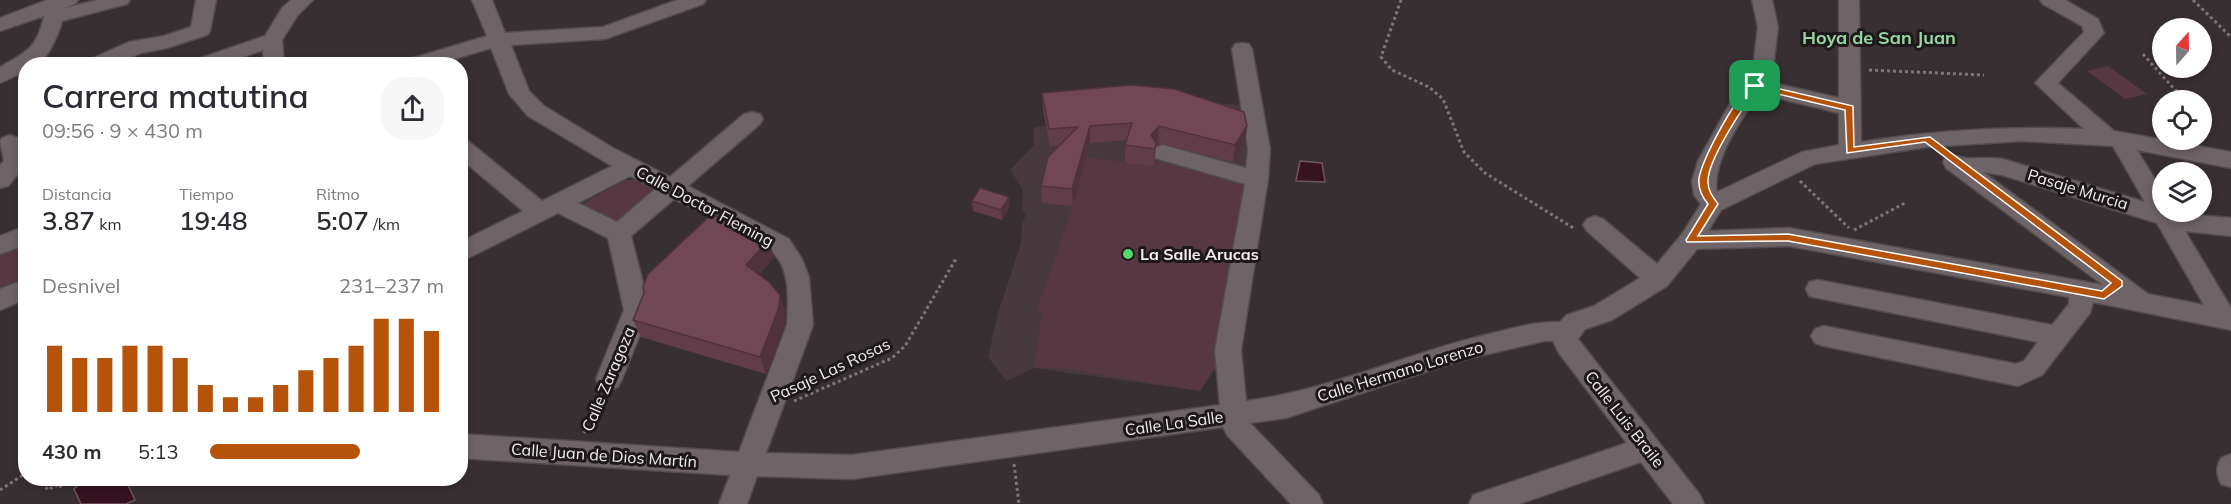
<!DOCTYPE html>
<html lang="es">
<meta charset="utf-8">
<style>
body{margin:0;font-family:Mulish,sans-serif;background:#f7f7f7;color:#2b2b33;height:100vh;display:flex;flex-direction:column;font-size:22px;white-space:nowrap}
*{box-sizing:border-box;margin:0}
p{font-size:20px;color:#7c7c81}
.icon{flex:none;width:33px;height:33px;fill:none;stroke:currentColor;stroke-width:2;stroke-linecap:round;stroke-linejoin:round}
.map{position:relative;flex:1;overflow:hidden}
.details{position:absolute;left:18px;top:57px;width:450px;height:429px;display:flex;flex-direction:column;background:#fff;border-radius:24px;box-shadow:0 3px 9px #0003}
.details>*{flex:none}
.needle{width:39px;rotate:20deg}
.fabs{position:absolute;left:2152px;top:18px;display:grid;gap:12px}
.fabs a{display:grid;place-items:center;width:60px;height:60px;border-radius:50%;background:#fff;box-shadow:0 3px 9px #0003;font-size:30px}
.pin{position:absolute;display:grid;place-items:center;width:51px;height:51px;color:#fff;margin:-26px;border-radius:12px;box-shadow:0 3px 9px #0006}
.round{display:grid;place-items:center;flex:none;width:63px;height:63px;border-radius:24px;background:#f7f7f7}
.overview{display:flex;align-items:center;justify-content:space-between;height:102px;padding:0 24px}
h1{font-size:33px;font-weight:600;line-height:45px}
.figures{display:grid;grid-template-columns:repeat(3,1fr);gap:9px;height:102px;padding:6px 24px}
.figures div{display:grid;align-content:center}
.figures b{font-size:26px;font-weight:600}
.figures small{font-size:16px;font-weight:400}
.figures p{font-size:16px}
.chart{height:168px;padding:12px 24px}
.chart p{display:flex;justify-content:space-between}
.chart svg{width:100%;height:108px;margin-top:6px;stroke:#b45309;stroke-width:6}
ul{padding:0 24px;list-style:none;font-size:20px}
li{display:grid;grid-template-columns:96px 72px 1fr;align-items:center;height:45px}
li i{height:15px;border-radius:8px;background:#b45309}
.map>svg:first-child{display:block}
.built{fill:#48393e}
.green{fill:#573742}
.water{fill:#371220;stroke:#70545e;stroke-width:1.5}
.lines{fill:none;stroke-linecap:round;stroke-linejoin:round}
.minor-casing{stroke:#524b4d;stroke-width:3}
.path{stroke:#7d7577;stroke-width:3;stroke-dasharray:3 3;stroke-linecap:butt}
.minor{fill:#6e6366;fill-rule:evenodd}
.wall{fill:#613d49}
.shaded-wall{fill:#4f323c}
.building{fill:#714755;stroke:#4f323c;stroke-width:1.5}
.route{fill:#b45309;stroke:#fff;stroke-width:1.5;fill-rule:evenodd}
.poi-dot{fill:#56d671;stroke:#1d181a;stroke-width:2}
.labels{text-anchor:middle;stroke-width:6;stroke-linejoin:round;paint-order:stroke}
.street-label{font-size:16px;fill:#f4eeef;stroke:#1d181a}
.poi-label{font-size:16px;font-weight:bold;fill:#f4eeef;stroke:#1d181a;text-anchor:start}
.neighbourhood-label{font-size:18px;font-weight:bold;fill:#97d69f;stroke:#1d181a}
</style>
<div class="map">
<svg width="2231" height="504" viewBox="0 0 2231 504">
<rect width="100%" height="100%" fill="#382f32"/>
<!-- built -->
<path class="built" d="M1114 99 1247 105 1251 181 1200 391 1034 368 1006 381 988 357 998 313 1021 243 1022 223 1026 215 1022 210 1023 190 1010 170 1034 145V127L1046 126 1045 107Z"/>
<!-- green -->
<path class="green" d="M2108 66 2147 94 2125 99 2087 71Z
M1085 157 1153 166 1155 161 1249 185 1220 361 1200 391 1062 368H1034L1042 313 1037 310 1073 206Z
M625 180H637L657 189 625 221 610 224 580 205Z
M25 242V280L0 293V252Z"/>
<!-- water -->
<path class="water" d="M1300 161 1322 163 1325 182 1296 181Z
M87 478 125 479 135 500 126 504H81L74 489Z"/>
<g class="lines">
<!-- minor casing -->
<g class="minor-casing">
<path id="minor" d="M47 0H78L75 4 65 8 97 0H130L127 4 62 21C60 31 47 62 36 64 33 65 29 64 26 64V71L0 83V67C27 52 37 48 44 16L0 31V18Z
M196 0H216L210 31 207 35 167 48 141 53 115 64H88L91 59 129 42 164 36 191 27Z
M291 0H313L297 16 282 40 284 64H264L263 50 224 64H195L198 59 265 36 282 8Z
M472 0H492L505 33 603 27 677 0H706L703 4 605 39 511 45 529 91 544 106 613 148 670 177 744 114 752 112 760 114 763 119 760 124 688 186 789 239 802 259 809 277 813 325 766 453 852 455 1220 405 1215 350 1245 184 1155 158 1152 153 1155 148 1163 145 1246 168 1248 149 1232 49 1235 44 1242 43 1249 44 1252 49 1270 149 1268 179 1241 350 1246 401C1331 390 1410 352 1493 333 1515 328 1537 321 1560 322L1567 315 1594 306 1640 278 1587 231 1583 225 1587 219 1595 216 1603 219 1657 264 1682 234 1701 204 1694 195 1692 181 1698 161 1733 98 1752 76 1758 27 1752 0H1772L1778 27 1772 77 1769 82 1839 98V0H1859L1861 142C1936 130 2009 126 2084 129L2035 83 2084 32 2082 26 2043 4 2040 0H2065L2098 19 2104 33 2058 83 2114 131 2231 152V168L2137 150 2163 193V212L2231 218V236L2185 231 2231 308V330L2093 302 2090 313 2042 375 2018 386 1824 346 1815 343 1811 336 1815 329 1824 326 2016 364 2024 361 2038 342 1818 298 1809 296 1806 289 1809 282 1818 280 2052 325 2069 304V297L1789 246 1697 249 1667 286 1612 320 1585 329 1578 339 1700 495 1704 504H1673L1641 462 1519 504H1469L1473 495 1627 443 1559 353 1553 341H1544L1462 360 1286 418 1250 423 1319 495 1323 504H1291L1227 435 1223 427 852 479 757 476 747 504H719L730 475 460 458V434L739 452 787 325C788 304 791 274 776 256 764 241 695 210 674 199L631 236 650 310 622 379 618 387 609 390 600 387 596 379 624 310 608 238 558 213 460 262V242L523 211 460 158V139L468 141 542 201 612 166 528 116 509 94 491 48 438 64H407L410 59 487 36ZM1760 94 1839 113V145L1802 152 1717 192C1711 164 1742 116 1760 94ZM2021 141 2113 146 2145 202 2003 159C1990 157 1979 159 1966 158 1958 157 1954 154 1946 156L1943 162 1946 168 2103 285 1789 228 1708 231 1721 210 1815 164 1927 147ZM1983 172 2002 175 2157 223 2204 305 2148 294ZM630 176 655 189 617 222 578 203Z
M10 135 18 138 26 157V165L8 186 0 188V165L4 161 0 141 2 138Z
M26 226V245L0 254V236Z
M26 279V299L0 310V289Z
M2231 454V487L2221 484C2216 473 2216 468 2221 458Z"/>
</g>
<!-- path -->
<path class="path" d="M1401 0 1381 57 1392 70 1429 87 1443 99 1464 152 1485 173 1575 229
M2193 0 2231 37
M2143 54 2184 100
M1869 70 1984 75
M1800 181 1849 228
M1854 230 1905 203
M794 401 892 358 905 346 957 257
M584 433 602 395
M1014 464 1019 504
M38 478 48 490 56 485 58 488 73 478
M0 490 26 473"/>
<!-- minor -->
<use href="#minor" class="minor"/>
</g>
<!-- wall -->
<path class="wall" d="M1042 93 1247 126 1245 144 1233 162 1158 143 1156 145 1154 166 1125 163V145L1127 140 1090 143 1073 206 1042 203 1041 186 1059 145 1050 146 1043 110Z
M972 201 1010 207 1002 220 973 211Z
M774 257 759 275 780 295 785 312V325L766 374 641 337 633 320Z"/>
<!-- shaded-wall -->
<path class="shaded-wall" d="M1090 126V143L1073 206 1072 189Z
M1159 126 1158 143 1156 145 1154 166 1155 149 1151 135Z
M1247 126 1245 144 1233 162 1235 145Z
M1009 197 1010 207 1002 220 1001 210Z
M769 240 774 257 752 283 746 265Z
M780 295 785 312V325L766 374 760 357Z"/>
<!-- building -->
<path class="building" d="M1131 85 1174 89 1244 112 1247 126 1235 145 1159 126 1151 135 1156 143 1155 149 1125 145 1132 123 1090 126 1072 189 1041 186 1048 157 1078 127 1049 129 1042 93Z
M980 188 1009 197 1001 210 972 201Z
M712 214 769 240 746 265 769 282 780 295 779 307 760 357 633 320 644 293 643 286 648 274Z"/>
<!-- route -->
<path class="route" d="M1755 83 1853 106 1854 147 1930 137 2122 281V286L2104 299 1788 241 1687 242 1686 240 1708 204C1702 197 1698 188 1699 178 1703 158 1737 92 1755 83ZM1757 89 1845 110 1847 153 1925 142 2111 283 2102 291 1788 234 1698 236 1718 204C1713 197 1708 191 1708 182 1707 161 1743 107 1757 89Z"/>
<!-- markers -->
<circle class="poi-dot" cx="1128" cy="254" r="6"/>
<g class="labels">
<!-- street labels -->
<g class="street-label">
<text transform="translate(2078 189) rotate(17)" y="6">Pasaje Murcia</text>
<text transform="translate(705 206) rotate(28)" y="6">Calle Doctor Fleming</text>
<text transform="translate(830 370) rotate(-25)" y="6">Pasaje Las Rosas</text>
<text transform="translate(1400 371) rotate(-17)" y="6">Calle Hermano Lorenzo</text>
<text transform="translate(608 379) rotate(-67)" y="6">Calle Zaragoza</text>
<text transform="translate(1625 419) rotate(52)" y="6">Calle Luis Braile</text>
<text transform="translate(1174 423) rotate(-8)" y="6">Calle La Salle</text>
<text transform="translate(604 455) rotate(4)" y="6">Calle Juan de Dios Martín</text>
</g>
<!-- poi labels -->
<g class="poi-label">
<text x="1140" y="260">La Salle Arucas</text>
</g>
<!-- neighbourhood labels -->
<g class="neighbourhood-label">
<text x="1879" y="44">Hoya de San Juan</text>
</g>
</g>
</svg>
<div class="fabs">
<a><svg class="needle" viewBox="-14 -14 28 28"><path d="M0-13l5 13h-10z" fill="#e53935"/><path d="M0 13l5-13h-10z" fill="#7c7c81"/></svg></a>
<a><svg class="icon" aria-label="locate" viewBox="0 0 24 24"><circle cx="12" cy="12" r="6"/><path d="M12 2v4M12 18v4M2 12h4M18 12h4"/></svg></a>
<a><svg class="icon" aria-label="layers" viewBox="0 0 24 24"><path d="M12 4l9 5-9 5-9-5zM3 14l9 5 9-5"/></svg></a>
</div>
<div class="pin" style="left:1755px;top:86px;background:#1e9e55"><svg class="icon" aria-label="arrive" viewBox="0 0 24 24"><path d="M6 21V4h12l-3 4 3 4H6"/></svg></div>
<section class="details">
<div class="overview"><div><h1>Carrera matutina</h1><p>09:56 · 9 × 430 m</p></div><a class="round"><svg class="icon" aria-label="share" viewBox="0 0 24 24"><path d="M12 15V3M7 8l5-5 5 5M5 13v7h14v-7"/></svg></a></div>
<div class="figures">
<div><p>Distancia</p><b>3.87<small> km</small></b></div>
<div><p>Tiempo</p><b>19:48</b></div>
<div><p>Ritmo</p><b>5:07<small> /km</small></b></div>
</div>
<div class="chart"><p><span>Desnivel</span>231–237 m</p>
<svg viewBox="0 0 160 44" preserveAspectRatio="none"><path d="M5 44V17M15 44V22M25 44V22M35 44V17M45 44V17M55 44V22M65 44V33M75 44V38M85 44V38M95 44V33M105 44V27M115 44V22M125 44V17M135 44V6M145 44V6M155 44V11"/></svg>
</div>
<ul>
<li><b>430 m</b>5:13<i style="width:64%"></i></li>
</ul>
</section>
</div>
